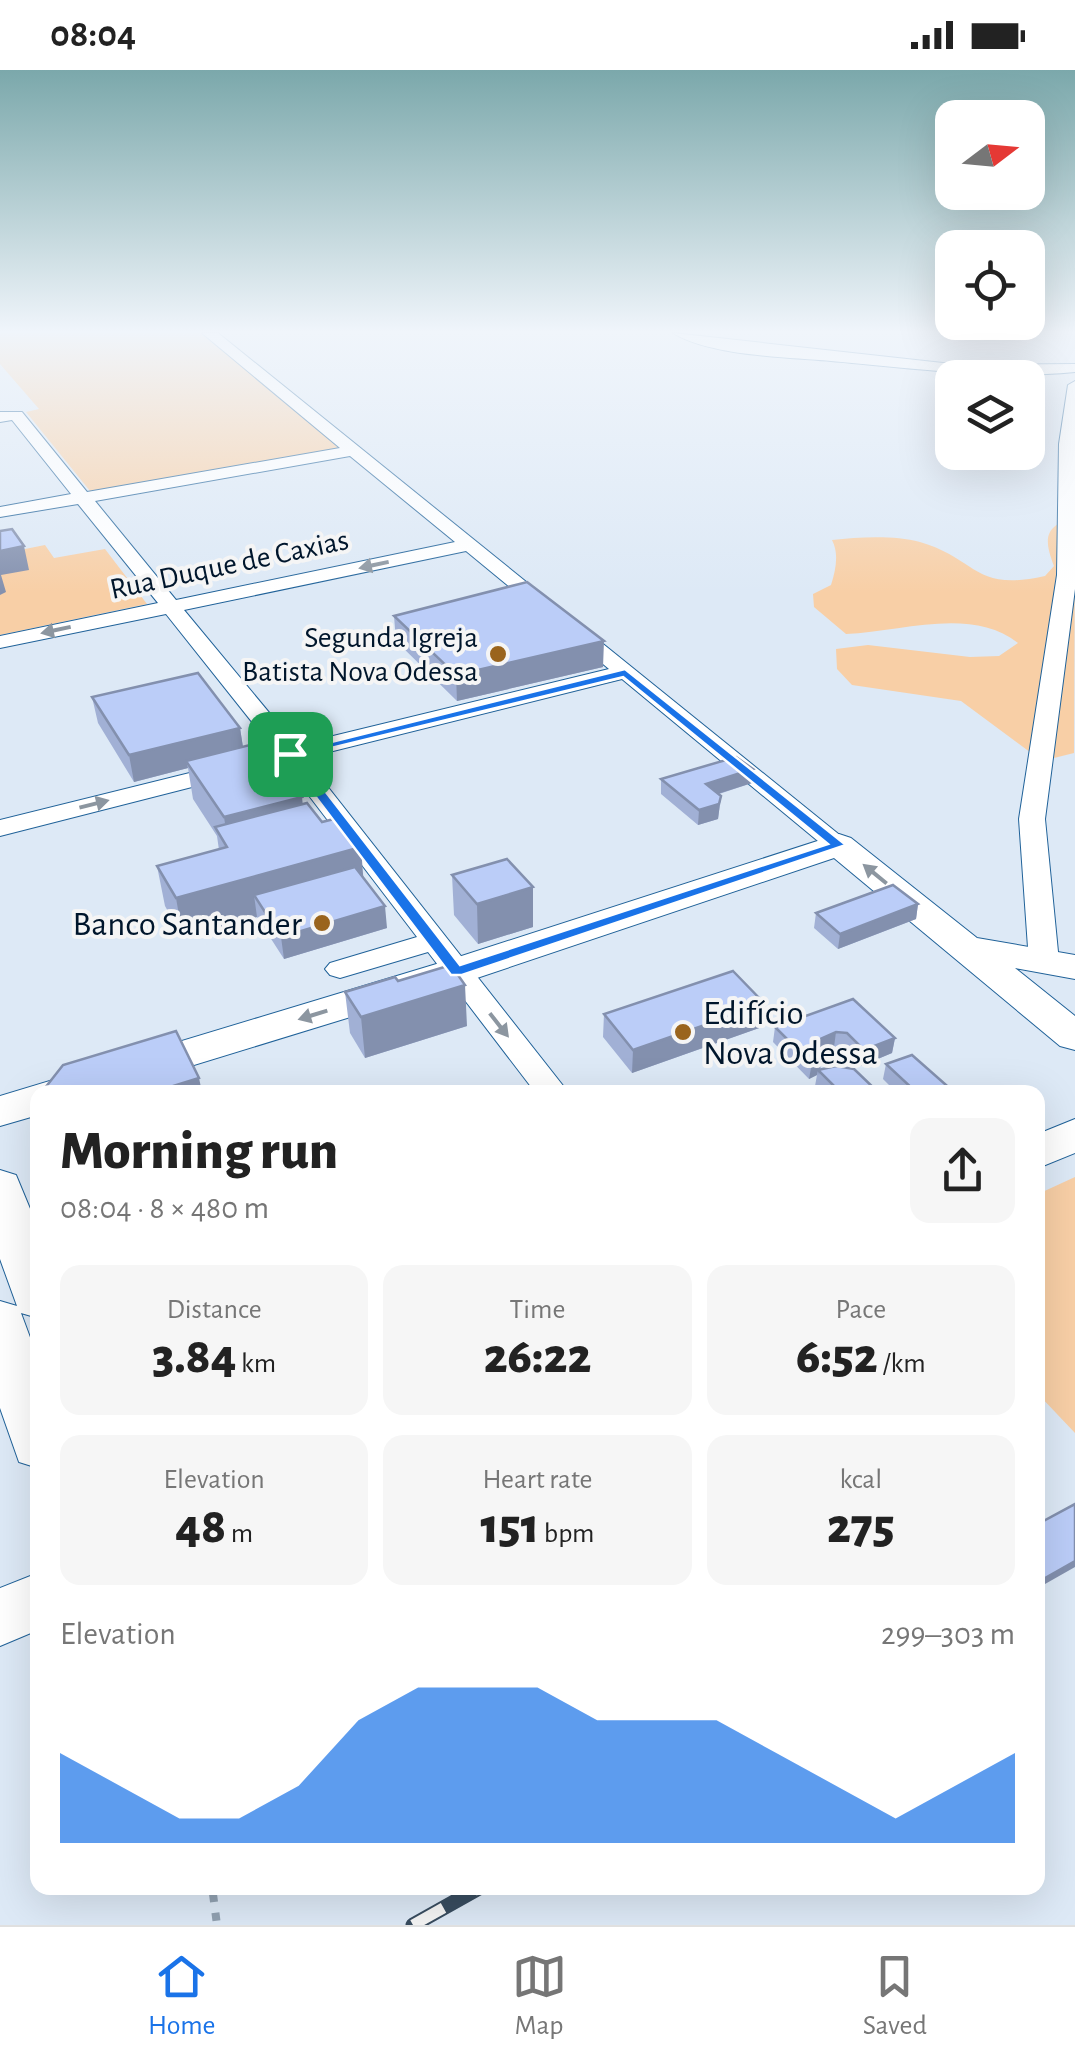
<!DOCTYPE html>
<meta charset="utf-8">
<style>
body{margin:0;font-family:"Alegreya Sans",sans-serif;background:#f6f6f6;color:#222;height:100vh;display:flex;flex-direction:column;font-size:38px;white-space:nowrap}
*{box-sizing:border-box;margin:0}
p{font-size:32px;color:#767676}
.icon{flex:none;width:55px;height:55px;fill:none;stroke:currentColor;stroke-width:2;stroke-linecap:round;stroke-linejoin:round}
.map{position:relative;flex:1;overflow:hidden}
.drawer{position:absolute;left:30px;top:1015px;width:1015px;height:810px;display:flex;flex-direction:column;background:#fff;border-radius:20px;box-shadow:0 10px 40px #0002}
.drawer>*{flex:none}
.needle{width:65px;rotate:74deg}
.fabs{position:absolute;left:935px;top:30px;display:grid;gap:20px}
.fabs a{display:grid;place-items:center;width:110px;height:110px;border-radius:20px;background:#fff;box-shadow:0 10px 40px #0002;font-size:50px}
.pin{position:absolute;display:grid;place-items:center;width:85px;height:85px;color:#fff;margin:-42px;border-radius:20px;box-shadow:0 5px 15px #0006}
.round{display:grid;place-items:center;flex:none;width:105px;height:105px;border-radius:20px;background:#f6f6f6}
.overview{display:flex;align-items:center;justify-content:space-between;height:170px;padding:0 30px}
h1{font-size:55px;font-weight:800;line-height:75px}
.figures{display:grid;grid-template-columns:repeat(3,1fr);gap:15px;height:170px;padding:10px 30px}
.figures div{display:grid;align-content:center;border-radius:20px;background:#f6f6f6;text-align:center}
.figures b{font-size:50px;font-weight:800}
.figures small{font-size:28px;font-weight:400}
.figures p{font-size:28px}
.chart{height:280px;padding:20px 30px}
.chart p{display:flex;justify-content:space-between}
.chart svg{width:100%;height:180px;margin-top:10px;fill:#1a73e8;opacity:.7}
.status{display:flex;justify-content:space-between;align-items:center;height:70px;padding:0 50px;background:#fff;direction:ltr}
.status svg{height:28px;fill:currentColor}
.menu{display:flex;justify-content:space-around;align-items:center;height:140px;border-top:2px solid #e0e0e0;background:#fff;font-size:28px;color:#767676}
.menu a{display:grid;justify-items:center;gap:5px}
.menu .current{color:#1a73e8}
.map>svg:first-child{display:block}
.green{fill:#f8cfa6}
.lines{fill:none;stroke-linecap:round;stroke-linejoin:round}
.minor-casing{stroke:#206299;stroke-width:2}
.major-casing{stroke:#206299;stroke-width:2}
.path{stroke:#91a1b1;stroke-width:8;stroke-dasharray:8 11;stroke-linecap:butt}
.minor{fill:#fff;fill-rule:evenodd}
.major{fill:#fff;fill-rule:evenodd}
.rail-casing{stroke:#384c5f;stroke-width:15}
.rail{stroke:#f5f5f5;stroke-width:11;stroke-dasharray:35;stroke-linecap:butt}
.wall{fill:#a1b0d5}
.shaded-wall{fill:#8390ae}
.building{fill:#bbcdf8;stroke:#8390ae;stroke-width:2.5}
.oneway{fill:#8c96a0}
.route{fill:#1a73e8;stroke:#fff;stroke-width:2.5;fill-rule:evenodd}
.poi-dot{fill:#9a641d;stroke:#f5f5f5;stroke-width:4}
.labels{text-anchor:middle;stroke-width:8;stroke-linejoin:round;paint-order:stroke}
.far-street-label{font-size:30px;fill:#00162c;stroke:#f5f5f5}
.far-poi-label{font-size:30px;fill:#00162c;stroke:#f5f5f5;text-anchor:end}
.poi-label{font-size:35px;fill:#00162c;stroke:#f5f5f5;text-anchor:end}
</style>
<div class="status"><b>08:04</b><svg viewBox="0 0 49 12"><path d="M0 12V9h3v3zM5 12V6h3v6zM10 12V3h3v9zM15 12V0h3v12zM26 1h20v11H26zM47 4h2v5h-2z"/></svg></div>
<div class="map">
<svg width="1075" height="1855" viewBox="0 0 1075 1855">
<rect width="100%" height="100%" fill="#dde9f6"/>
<!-- green -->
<path class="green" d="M0 263H200L348 379 90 421 26 342 39 339 0 294Z
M1075 447 1074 683 1042 691 961 631 852 615 837 599 836 579 868 575 970 587 999 586 1018 573C971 536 901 562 846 564L814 537 813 524 831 515C836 500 839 483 832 470 859 467 894 465 920 472 978 489 973 522 1045 506L1054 496C1043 467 1045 456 1075 447Z
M45 475 54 488 105 479 147 534 0 565V484Z
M1075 1107V1363L1038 1324V1124Z"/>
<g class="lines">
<!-- minor casing -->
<g class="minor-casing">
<path id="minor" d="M202 263H218L852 775 839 783 830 781 622 609 305 688 568 1022H535L428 882 340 908 330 905 325 899 330 893 417 867 284 693H265L262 688 265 683 275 681 166 544 0 578V566L158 533 78 434 0 447V437L71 424 12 350 0 352V342H22L87 422 340 378ZM350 386 455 472 176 530 95 431ZM466 481 609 599 296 675 184 540Z
M673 263 961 295 1075 294V302C993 310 913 298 831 291 787 287 710 286 673 263Z
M1075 311V519L1045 749 1059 892 1054 898H1034L1029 892 1019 749 1057 505 1059 374 1068 315Z
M230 693 239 695 242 700 239 705 0 766V750Z"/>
</g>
<!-- major casing -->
<g class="major-casing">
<path id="major" d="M839 764 851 768 977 868 1075 885V909L1015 898 1075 946V980L1060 976 834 788 471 910 106 1022H38V1045L0 1056V1026L443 892Z
M1075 1049V1083L1038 1098V1064Z
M0 1100 16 1105 38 1158V1248L21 1243 38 1289V1398L19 1392 0 1338V1231L17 1236 0 1189Z
M38 1503V1560L0 1576V1518Z"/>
</g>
<!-- path -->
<path class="path" d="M213 1824 217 1855"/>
<!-- minor -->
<use href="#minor" class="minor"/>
<!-- major -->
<use href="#major" class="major"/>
<!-- rail casing -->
<g class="rail-casing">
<path id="rail" d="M413 1855 479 1818"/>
</g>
<!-- rail -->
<use href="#rail" class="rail"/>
</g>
<!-- wall -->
<path class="wall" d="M394 546 603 597 457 631 396 571Z
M92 627 240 658 243 677 303 734 364 808 387 858 284 889 257 847 183 868 165 836 157 796 219 780 217 766 193 729 188 698 134 712 98 653Z
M661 709 752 713 719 724 721 726 718 749 698 755 661 724Z
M452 805 533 817V857L478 874 454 845Z
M918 834 916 849 838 879 814 858 816 843Z
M398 911 467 956 365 988 350 963 345 922Z
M765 934 762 957 632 1003 603 967 604 944Z
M775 957 895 968 892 983 861 996 844 979 834 977 823 982 820 1000 878 1022H822L815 1016 817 1005 809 1009 773 972Z
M886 994 954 1022H896L883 1009Z"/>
<!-- shaded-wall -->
<path class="shaded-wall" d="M24 476 29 500 1 505 6 522 0 525V481Z
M604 571 603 597 457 631 456 605Z
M240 658 244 684 186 691 188 698 134 712 129 685Z
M753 699 752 713 705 728 706 714Z
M721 726 718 749 698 755 699 740Z
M302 727 306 766 230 786 224 747Z
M361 777 364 817 254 825 257 847 183 868 176 828Z
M533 817V857L478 874 477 834Z
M918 834 916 849 838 879 840 864Z
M385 836 387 858 284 889 281 867Z
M465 915 467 956 365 988 361 947Z
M765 934 762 957 632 1003 633 980Z
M836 962 834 977 823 982 819 1005 818 1000 817 1005 809 1009 816 971Z
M895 968 892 983 861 996 864 980Z
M199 1008 202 1022H154Z
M1075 1491V1497L1038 1518V1512Z"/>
<!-- building -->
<path class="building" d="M12 459 24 476 0 481V461Z
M527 512 604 571 456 605 394 546Z
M198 603 240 658 129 685 92 627Z
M262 672 302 727 224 747 186 691Z
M736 687 753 699 706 714 721 726 719 734 699 740 661 709Z
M307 733 322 752 338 748 361 777 176 828 157 796 227 777 215 757Z
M507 789 533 817 477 834 452 805Z
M355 797 385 836 281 867 254 825Z
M893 815 918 834 840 864 816 843Z
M451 895 465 915 361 947 345 922 395 907 398 911Z
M733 901 765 934 633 980 604 944Z
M853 929 895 968 864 980 847 963 836 962 816 971 824 979 821 989 811 993 775 957Z
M176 961 199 1008 154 1022H48L45 1018 63 995Z
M912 985 954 1022H916L886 994Z
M836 996 854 999 878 1022H840L818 1000Z
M1075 1434V1491L1038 1512V1454Z"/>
<!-- one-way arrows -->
<defs><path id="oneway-solid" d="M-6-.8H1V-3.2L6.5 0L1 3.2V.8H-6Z" transform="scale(2.5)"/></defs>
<g class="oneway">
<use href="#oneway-solid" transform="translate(374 495) rotate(168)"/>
<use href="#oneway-solid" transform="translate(56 560) rotate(168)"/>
<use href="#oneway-solid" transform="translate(94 734) rotate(-14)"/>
<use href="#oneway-solid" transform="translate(875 804) rotate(-141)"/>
<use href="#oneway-solid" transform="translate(313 945) rotate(163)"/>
<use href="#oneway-solid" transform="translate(499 955) rotate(52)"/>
</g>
<!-- sky -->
<linearGradient id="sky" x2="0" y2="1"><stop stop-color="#7ba8ab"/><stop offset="0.5" stop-color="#f0f5fb"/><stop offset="1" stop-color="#f0f5fb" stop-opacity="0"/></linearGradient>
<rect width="1075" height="523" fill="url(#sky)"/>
<!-- route -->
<path class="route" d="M625 599 846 775 462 905H451L283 684ZM623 607 828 774 460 895 298 686Z"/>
<!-- markers -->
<g class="poi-dot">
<circle cx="498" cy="584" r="10"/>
<circle cx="322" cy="853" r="10"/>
<circle cx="683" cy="962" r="10"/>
</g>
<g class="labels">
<!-- far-street labels -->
<g class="far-street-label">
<text transform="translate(229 494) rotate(-12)" y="10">Rua Duque de Caxias</text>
</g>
<!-- far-poi labels -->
<g class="far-poi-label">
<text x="478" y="577">Segunda Igreja<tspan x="478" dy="34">Batista Nova Odessa</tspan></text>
</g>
<!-- poi labels -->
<g class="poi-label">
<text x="302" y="865">Banco Santander</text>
<text x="703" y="954" text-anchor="start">Edifício<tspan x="703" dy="40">Nova Odessa</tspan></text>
</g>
</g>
</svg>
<div class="fabs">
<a><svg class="needle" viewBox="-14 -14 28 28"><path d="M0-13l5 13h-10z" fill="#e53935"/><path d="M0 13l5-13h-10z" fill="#767676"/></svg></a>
<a><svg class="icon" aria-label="locate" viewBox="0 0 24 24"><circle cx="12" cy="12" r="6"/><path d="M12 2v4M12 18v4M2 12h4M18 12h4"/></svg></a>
<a><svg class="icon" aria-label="layers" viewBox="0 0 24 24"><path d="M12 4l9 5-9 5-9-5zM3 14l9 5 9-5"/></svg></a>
</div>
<div class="pin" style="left:290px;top:684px;background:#1e9e55"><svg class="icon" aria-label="arrive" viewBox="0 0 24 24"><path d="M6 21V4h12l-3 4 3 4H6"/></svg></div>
<section class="drawer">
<div class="overview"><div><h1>Morning run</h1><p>08:04 · 8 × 480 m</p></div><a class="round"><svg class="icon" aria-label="share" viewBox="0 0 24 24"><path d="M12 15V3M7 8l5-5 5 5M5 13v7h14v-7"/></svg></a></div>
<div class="figures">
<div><p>Distance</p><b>3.84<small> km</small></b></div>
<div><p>Time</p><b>26:22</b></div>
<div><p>Pace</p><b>6:52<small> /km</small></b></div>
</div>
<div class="figures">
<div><p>Elevation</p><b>48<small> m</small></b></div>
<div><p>Heart rate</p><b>151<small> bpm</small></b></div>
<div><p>kcal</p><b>275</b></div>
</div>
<div class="chart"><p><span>Elevation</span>299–303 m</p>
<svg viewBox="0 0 160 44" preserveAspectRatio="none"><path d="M0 44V22L10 30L20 38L30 38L40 30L50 14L60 6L70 6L80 6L90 14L100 14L110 14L120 22L130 30L140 38L150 30L160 22V44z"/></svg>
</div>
</section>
</div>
<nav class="menu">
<a class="current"><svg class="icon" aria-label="home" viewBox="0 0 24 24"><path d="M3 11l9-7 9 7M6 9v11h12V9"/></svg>Home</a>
<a><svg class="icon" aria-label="map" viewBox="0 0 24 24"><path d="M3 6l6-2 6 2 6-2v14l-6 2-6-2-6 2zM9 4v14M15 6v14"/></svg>Map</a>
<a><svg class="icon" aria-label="saved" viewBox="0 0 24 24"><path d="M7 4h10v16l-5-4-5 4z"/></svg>Saved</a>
</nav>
